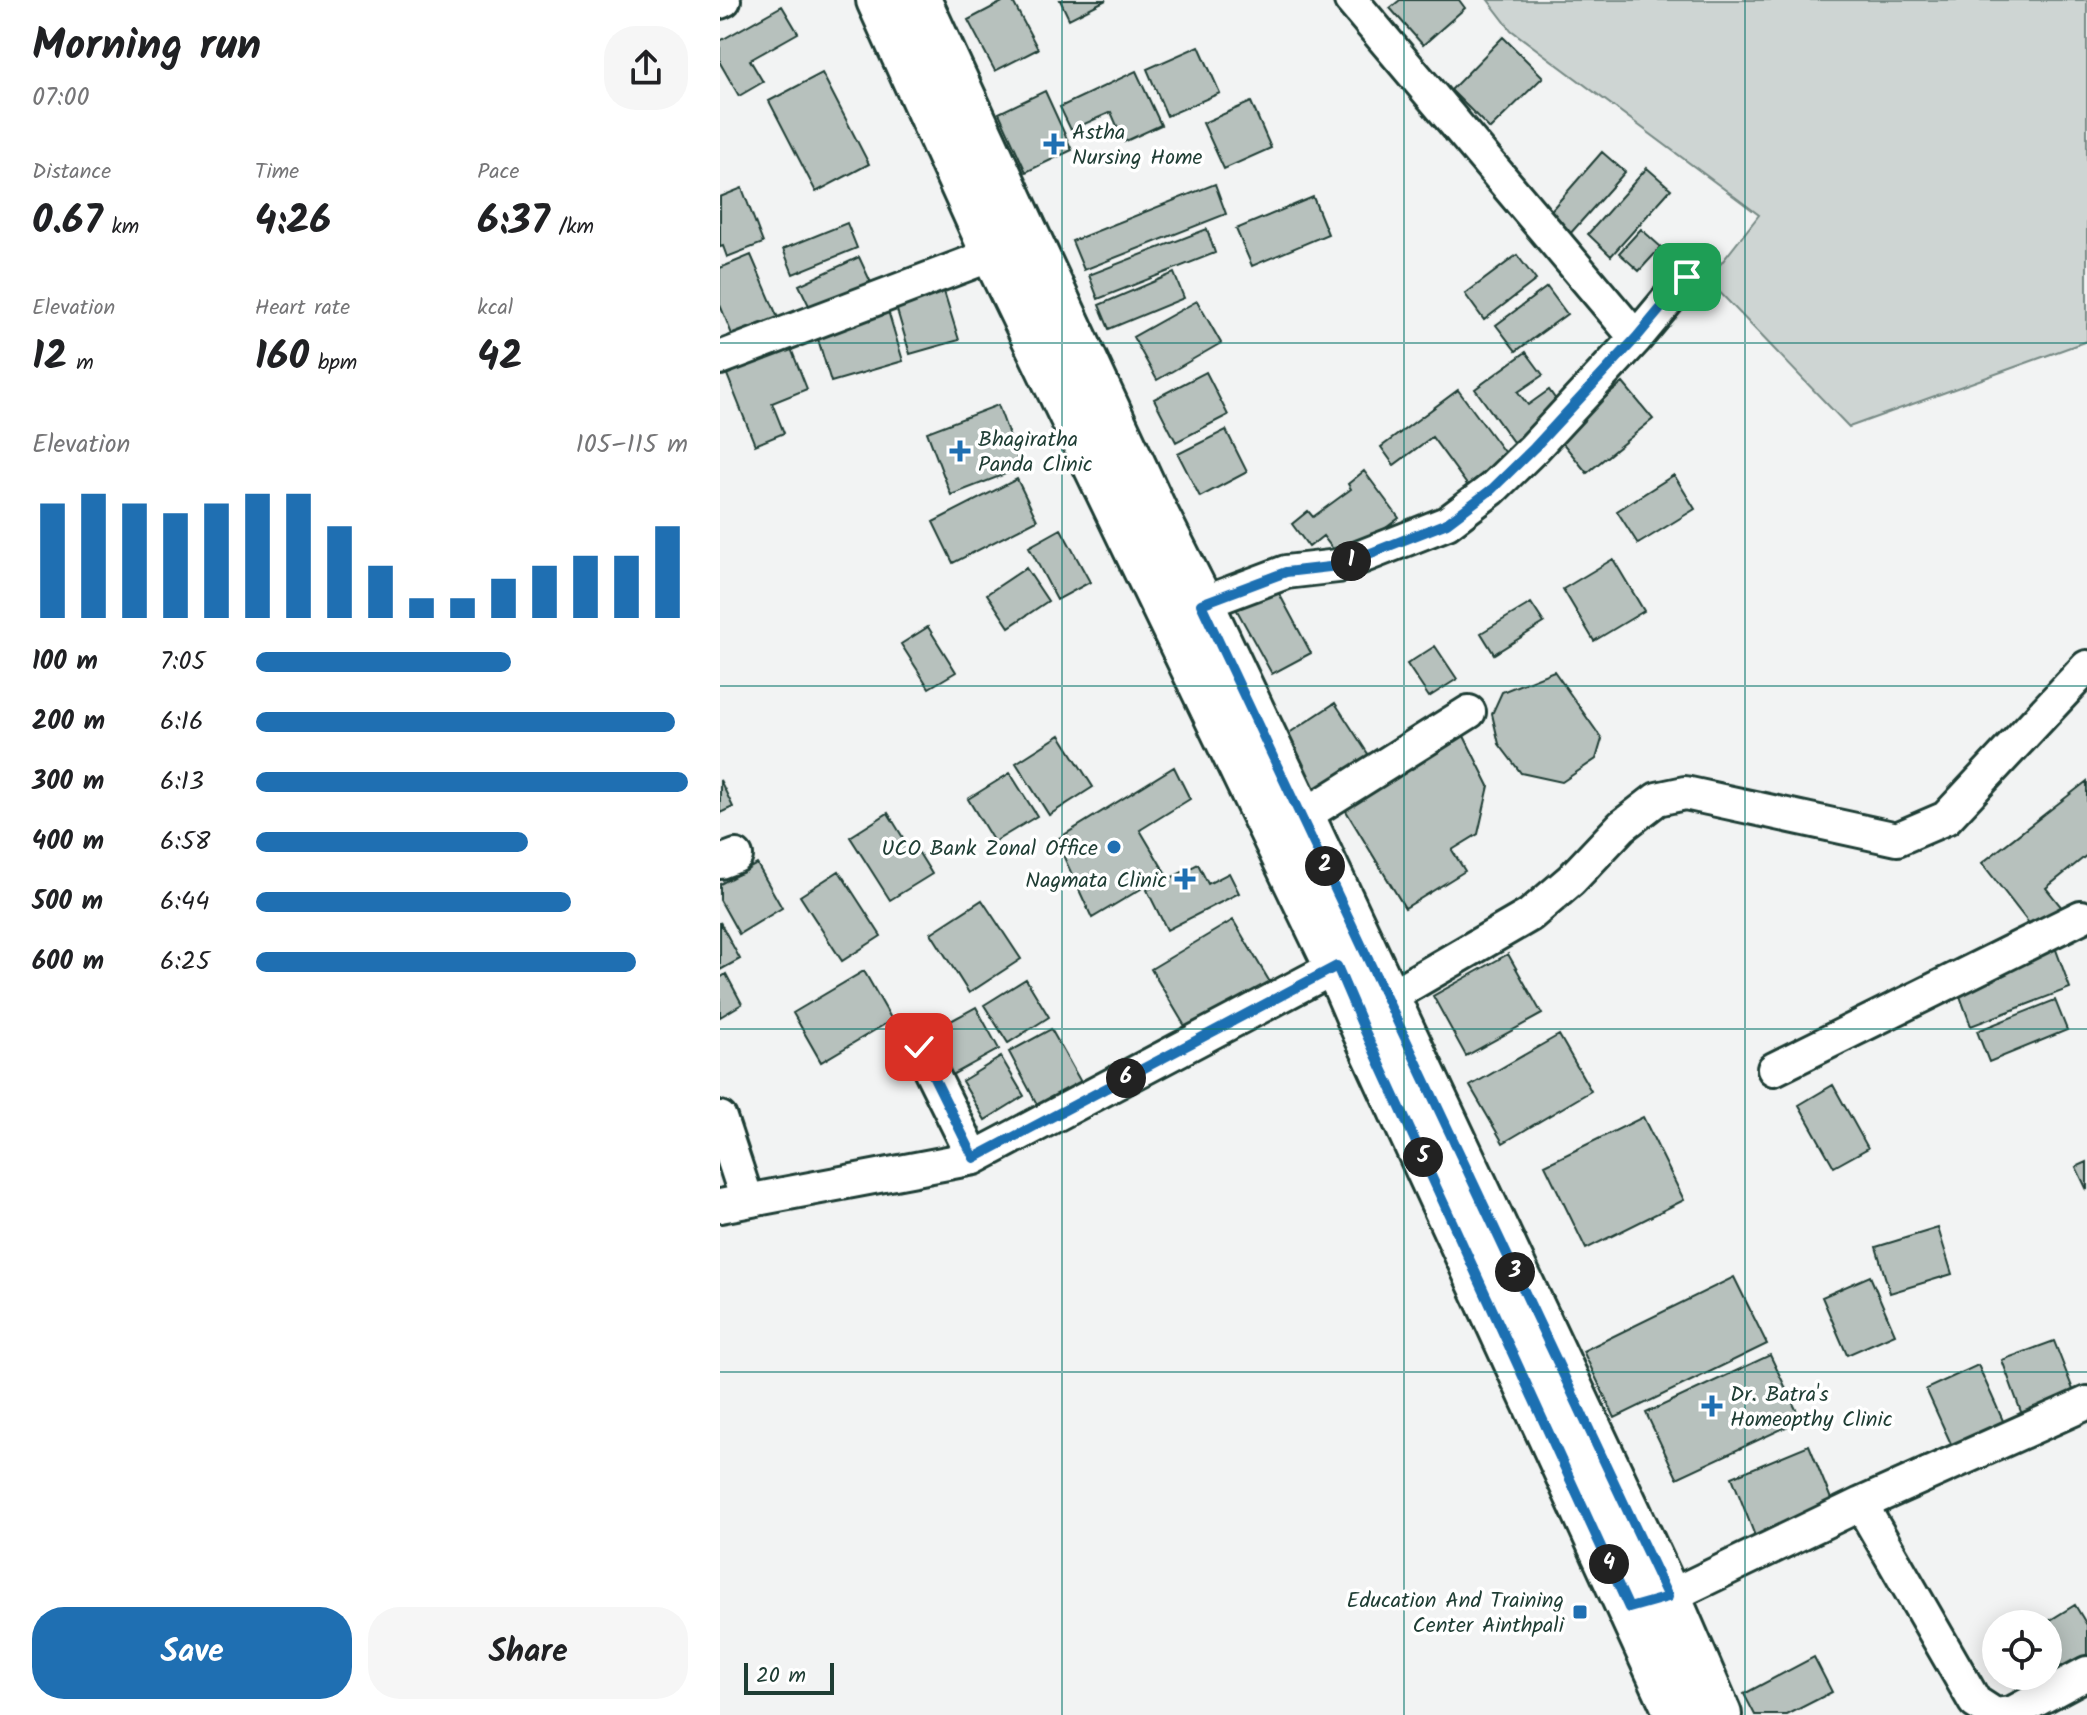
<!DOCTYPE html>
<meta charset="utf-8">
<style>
body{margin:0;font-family:Kalam,sans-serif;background:#f6f6f6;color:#202124;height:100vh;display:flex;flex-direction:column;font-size:30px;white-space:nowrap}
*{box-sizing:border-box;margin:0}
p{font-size:26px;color:#757577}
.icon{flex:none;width:44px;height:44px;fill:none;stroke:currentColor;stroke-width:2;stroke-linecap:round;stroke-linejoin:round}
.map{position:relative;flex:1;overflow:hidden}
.side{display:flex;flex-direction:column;background:#fff;width:720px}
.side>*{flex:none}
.tools{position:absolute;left:1262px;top:1610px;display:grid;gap:16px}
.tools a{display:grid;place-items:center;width:80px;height:80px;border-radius:50%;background:#fff;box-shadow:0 4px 20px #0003;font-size:40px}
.scale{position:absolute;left:24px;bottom:20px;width:90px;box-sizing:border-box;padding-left:8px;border:4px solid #1f3d34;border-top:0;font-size:22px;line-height:28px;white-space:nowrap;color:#1f3d34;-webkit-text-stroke:6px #fff;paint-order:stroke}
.pin{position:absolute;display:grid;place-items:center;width:68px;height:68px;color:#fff;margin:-34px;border-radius:16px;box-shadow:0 4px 12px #0006}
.km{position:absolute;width:40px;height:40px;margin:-20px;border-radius:50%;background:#222;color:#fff;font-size:22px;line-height:40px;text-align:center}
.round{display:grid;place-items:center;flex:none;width:84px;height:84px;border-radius:32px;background:#f6f6f6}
.head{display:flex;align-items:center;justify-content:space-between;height:136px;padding:0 32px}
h1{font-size:44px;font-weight:800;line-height:60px}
.figures{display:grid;grid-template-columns:repeat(3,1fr);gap:12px;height:136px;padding:8px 32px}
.figures div{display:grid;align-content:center}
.figures b{font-size:40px;font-weight:800}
.figures small{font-size:22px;font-weight:400}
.figures p{font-size:22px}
.chart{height:224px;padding:16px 32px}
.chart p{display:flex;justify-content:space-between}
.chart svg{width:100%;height:144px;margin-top:8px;stroke:#1f6fb2;stroke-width:6}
.action{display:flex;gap:16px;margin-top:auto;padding:16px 32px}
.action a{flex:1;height:92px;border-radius:32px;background:#1f6fb2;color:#fff;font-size:32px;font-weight:800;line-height:92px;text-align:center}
.action a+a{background:#f6f6f6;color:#202124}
ul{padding:0 32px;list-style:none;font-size:26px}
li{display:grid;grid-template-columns:128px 96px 1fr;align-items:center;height:60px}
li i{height:20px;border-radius:10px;background:#1f6fb2}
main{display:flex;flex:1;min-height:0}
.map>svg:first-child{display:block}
.green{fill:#ced5d3;stroke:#768984;stroke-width:2}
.building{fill:#b7c1bd;stroke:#1f3d34;stroke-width:2}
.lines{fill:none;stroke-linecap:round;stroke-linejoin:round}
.street-casing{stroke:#1f3d34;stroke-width:38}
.primary-casing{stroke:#1f3d34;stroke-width:50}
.street{stroke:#fff;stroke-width:32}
.primary{stroke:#fff;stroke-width:44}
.route-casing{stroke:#fff;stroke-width:16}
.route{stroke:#1f6fb2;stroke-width:10}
.grid{fill:none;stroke:#0f766e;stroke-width:2;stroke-opacity:0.55}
.poi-dot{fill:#1f6fb2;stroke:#fff;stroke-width:3}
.labels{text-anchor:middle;stroke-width:7;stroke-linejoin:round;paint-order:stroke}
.poi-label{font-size:22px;fill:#1f3d34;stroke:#fff;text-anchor:start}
</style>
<main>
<section class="side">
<div class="head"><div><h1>Morning run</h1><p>07:00</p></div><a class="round"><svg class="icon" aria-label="share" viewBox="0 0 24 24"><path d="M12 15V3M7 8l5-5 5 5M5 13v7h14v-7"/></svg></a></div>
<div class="figures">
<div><p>Distance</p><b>0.67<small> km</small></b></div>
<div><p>Time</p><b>4:26</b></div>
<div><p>Pace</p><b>6:37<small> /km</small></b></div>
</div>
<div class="figures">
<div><p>Elevation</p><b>12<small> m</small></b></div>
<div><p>Heart rate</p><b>160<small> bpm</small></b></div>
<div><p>kcal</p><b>42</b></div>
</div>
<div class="chart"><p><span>Elevation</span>105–115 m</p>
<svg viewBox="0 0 160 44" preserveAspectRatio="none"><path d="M5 44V9M15 44V6M25 44V9M35 44V12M45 44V9M55 44V6M65 44V6M75 44V16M85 44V28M95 44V38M105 44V38M115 44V32M125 44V28M135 44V25M145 44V25M155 44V16"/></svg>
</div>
<ul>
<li><b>100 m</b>7:05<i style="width:59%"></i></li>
<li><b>200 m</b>6:16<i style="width:97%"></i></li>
<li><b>300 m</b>6:13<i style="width:100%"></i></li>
<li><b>400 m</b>6:58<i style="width:63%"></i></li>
<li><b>500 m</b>6:44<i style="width:73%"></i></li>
<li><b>600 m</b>6:25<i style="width:88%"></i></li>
</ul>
<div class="action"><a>Save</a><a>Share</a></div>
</section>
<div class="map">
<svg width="1367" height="1715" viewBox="0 0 1367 1715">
<rect width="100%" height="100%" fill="#f2f3f3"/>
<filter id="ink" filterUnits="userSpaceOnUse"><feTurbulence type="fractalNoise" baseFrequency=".0125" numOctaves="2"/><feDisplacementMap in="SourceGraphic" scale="16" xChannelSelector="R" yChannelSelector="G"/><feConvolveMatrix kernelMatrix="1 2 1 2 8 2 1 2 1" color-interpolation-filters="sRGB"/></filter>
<g filter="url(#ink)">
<!-- green -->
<path class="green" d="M768 0H1367V341L1129 427 988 280 1039 215 791 30Z"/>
<!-- building -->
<path class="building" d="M286 0H292L318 49 275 71 248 20Z
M340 0H386L349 19Z
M680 0H739L745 8 703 45 670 8Z
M62 6 78 33 30 60 43 82 19 96 0 63V41Z
M783 37 823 77 770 129 731 90Z
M479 46 500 93 447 116 427 69Z
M416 71 441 125 404 142 391 112 351 130 340 107Z
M102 73 149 164 96 192 49 101Z
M325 91 352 150 306 172 279 113Z
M531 102 551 148 504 169 483 123Z
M882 152 905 172 849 235 827 215Z
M927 168 951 189 891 256 868 234Z
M495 184 506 214 364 270 352 241Z
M22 188 43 243 7 257 3 246 0 247V197Z
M593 197 608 234 532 266 516 229Z
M127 223 137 248 73 274 63 249Z
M487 229 495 253 378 299 369 275Z
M921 229 941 247 919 271 899 253Z
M31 255 58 318 13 337 0 305V268Z
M797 255 816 280 764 320 745 294Z
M139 257 153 287 93 314 79 285Z
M454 273 464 298 389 329 379 305Z
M222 285 239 340 190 354 174 300Z
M827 287 847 314 796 351 776 325Z
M477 301 501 343 437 380 413 337Z
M166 304 183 361 111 382 94 326Z
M68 341 87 389 52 403 64 433 35 445 4 367Z
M806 352 823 375 798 392 808 405 829 390 841 407 793 442 755 389Z
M486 372 508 415 456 442 434 399Z
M903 383 933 419 867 473 837 436Z
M738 390 787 456 748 486 712 437 674 465 661 447Z
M278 405 301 468 231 495 207 432Z
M506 430 527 472 480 497 458 454Z
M644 471 679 518 622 561 603 536 589 547 572 524 588 511 593 517 631 489 628 484Z
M954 475 975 509 918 544 897 511Z
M297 479 317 520 233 563 213 522Z
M341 529 370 582 337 600 309 547Z
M893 559 924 611 874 641 843 589Z
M306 568 328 601 289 627 267 594Z
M554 584 591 653 552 674 514 605Z
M811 603 824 623 774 654 761 633Z
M208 627 236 672 209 688 181 644Z
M715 646 737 679 709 697 687 664Z
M834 671 882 739 876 759 842 782 801 773 779 744 772 714 782 692Z
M615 703 650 757 595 793 560 739Z
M740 728 769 786 758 834 732 850 745 871 685 908 620 801Z
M340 735 373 787 329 815 296 763Z
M454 767 470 799 420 830 446 874 372 918 336 840Z
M290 773 317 816 274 842 248 799Z
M0 780 13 807 0 813Z
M1367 781V855L1326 888 1343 909 1315 931 1262 863Z
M168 813 190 849 194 845 212 874 170 900 130 837Z
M37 864 62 908 19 934 0 900V884Z
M478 864 488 884 509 873 519 893 447 930 427 890Z
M119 871 161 936 122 961 80 896Z
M262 900 301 959 249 993 211 933Z
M513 920 551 984 469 1033 431 969Z
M0 922 20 959 0 970Z
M1335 947 1350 988 1251 1026 1236 985Z
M788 954 822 1014 746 1056 713 996Z
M144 971 172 1020 101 1062 73 1013Z
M6 974 22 1004 0 1017V978Z
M306 979 329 1017 288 1043 264 1005Z
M1335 1000 1347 1030 1269 1062 1257 1031Z
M256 1007 279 1049 232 1075 209 1033Z
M331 1029 362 1084 319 1108 289 1052Z
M839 1035 871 1091 783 1143 750 1086Z
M281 1057 304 1096 265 1120 242 1081Z
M1113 1085 1148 1148 1114 1167 1079 1105Z
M923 1117 964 1200 866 1249 825 1165Z
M1367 1162V1190L1356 1167Z
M1218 1228 1232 1274 1170 1293 1156 1247Z
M1150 1276 1175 1334 1127 1355 1102 1297Z
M1014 1277 1047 1344 895 1418 863 1351Z
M1334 1341 1357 1400 1304 1420 1282 1360Z
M1050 1355 1081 1420 957 1478 926 1413Z
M1258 1365 1289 1434 1237 1457 1206 1389Z
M1089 1445 1113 1504 1035 1536 1012 1477Z
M1355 1605 1367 1625V1660L1324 1686 1318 1676H1328V1624H1324Z
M1094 1657 1112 1692 1067 1715H1035L1024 1694Z"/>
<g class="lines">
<!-- street casing -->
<g class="street-casing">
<path id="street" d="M631 0 916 338
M0 2 4 0
M0 358 274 254
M481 604 566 572 618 566 727 523 772 489 814 448 916 338 967 277
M582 817 749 712
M0 862 16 856
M667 998 810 915 851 880 902 826 937 799 965 793 1177 839 1226 818 1367 667
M199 1047 254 1158
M1054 1069 1361 917
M0 1118 27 1200
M0 1206 254 1158 617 966
M1141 1504 1255 1702 1275 1715 1292 1713 1367 1673
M930 1602 948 1597 1141 1504 1367 1403"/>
</g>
<!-- primary casing -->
<g class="primary-casing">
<path id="primary" d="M159 0 274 254 617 966 644 1029 958 1715
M198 0 436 515 481 604 582 817 948 1597 999 1715"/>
</g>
<!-- street -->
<use href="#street" class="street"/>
<!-- primary -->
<use href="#primary" class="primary"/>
</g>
</g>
<g class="lines" filter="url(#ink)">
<!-- route casing -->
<g class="route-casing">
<path id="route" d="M199 1047 254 1158 617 966 644 1029 909 1608 948 1597 481 604 566 572 618 566 727 523 772 489 814 448 916 338 967 277"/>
</g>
<!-- route -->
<use href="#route" class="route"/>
</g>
<!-- grid -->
<path class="grid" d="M342 0V1715M684 0V1715M1025 0V1715M0 343H1367M0 686H1367M0 1029H1367M0 1372H1367"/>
<!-- markers -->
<g class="poi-dot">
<path d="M330 132h8v8h8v8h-8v8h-8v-8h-8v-8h8z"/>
<path d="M236 439h8v8h8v8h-8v8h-8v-8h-8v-8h8z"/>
<circle cx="394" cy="847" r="8"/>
<path d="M461 867h8v8h8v8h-8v8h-8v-8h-8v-8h8z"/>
<path d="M988 1394h8v8h8v8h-8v8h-8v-8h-8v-8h8z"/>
<rect x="852" y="1604" width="16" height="16" rx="4"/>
</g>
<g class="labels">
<!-- poi labels -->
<g class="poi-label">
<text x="352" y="139">Astha<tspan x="352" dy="25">Nursing Home</tspan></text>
<text x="258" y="446">Bhagiratha<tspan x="258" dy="25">Panda Clinic</tspan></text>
<text x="378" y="855" text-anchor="end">UCO Bank Zonal Office</text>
<text x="447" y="887" text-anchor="end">Nagmata Clinic</text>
<text x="1010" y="1401">Dr. Batra's<tspan x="1010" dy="25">Homeopthy Clinic</tspan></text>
<text x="844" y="1607" text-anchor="end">Education And Training<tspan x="844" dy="25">Center Ainthpali</tspan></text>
</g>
</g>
</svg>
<div class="tools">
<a><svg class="icon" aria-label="locate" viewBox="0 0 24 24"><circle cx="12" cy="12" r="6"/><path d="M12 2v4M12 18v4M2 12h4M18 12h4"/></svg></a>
</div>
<div class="scale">20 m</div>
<div class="pin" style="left:967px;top:277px;background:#1e9e55"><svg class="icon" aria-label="arrive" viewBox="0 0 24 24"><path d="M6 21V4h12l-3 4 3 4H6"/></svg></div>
<div class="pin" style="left:199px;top:1047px;background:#d93025"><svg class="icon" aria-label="check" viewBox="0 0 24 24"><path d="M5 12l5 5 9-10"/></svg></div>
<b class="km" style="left:631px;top:561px">1</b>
<b class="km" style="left:605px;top:866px">2</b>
<b class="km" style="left:795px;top:1272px">3</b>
<b class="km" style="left:889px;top:1564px">4</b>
<b class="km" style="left:703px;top:1157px">5</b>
<b class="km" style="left:406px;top:1078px">6</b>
</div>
</main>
